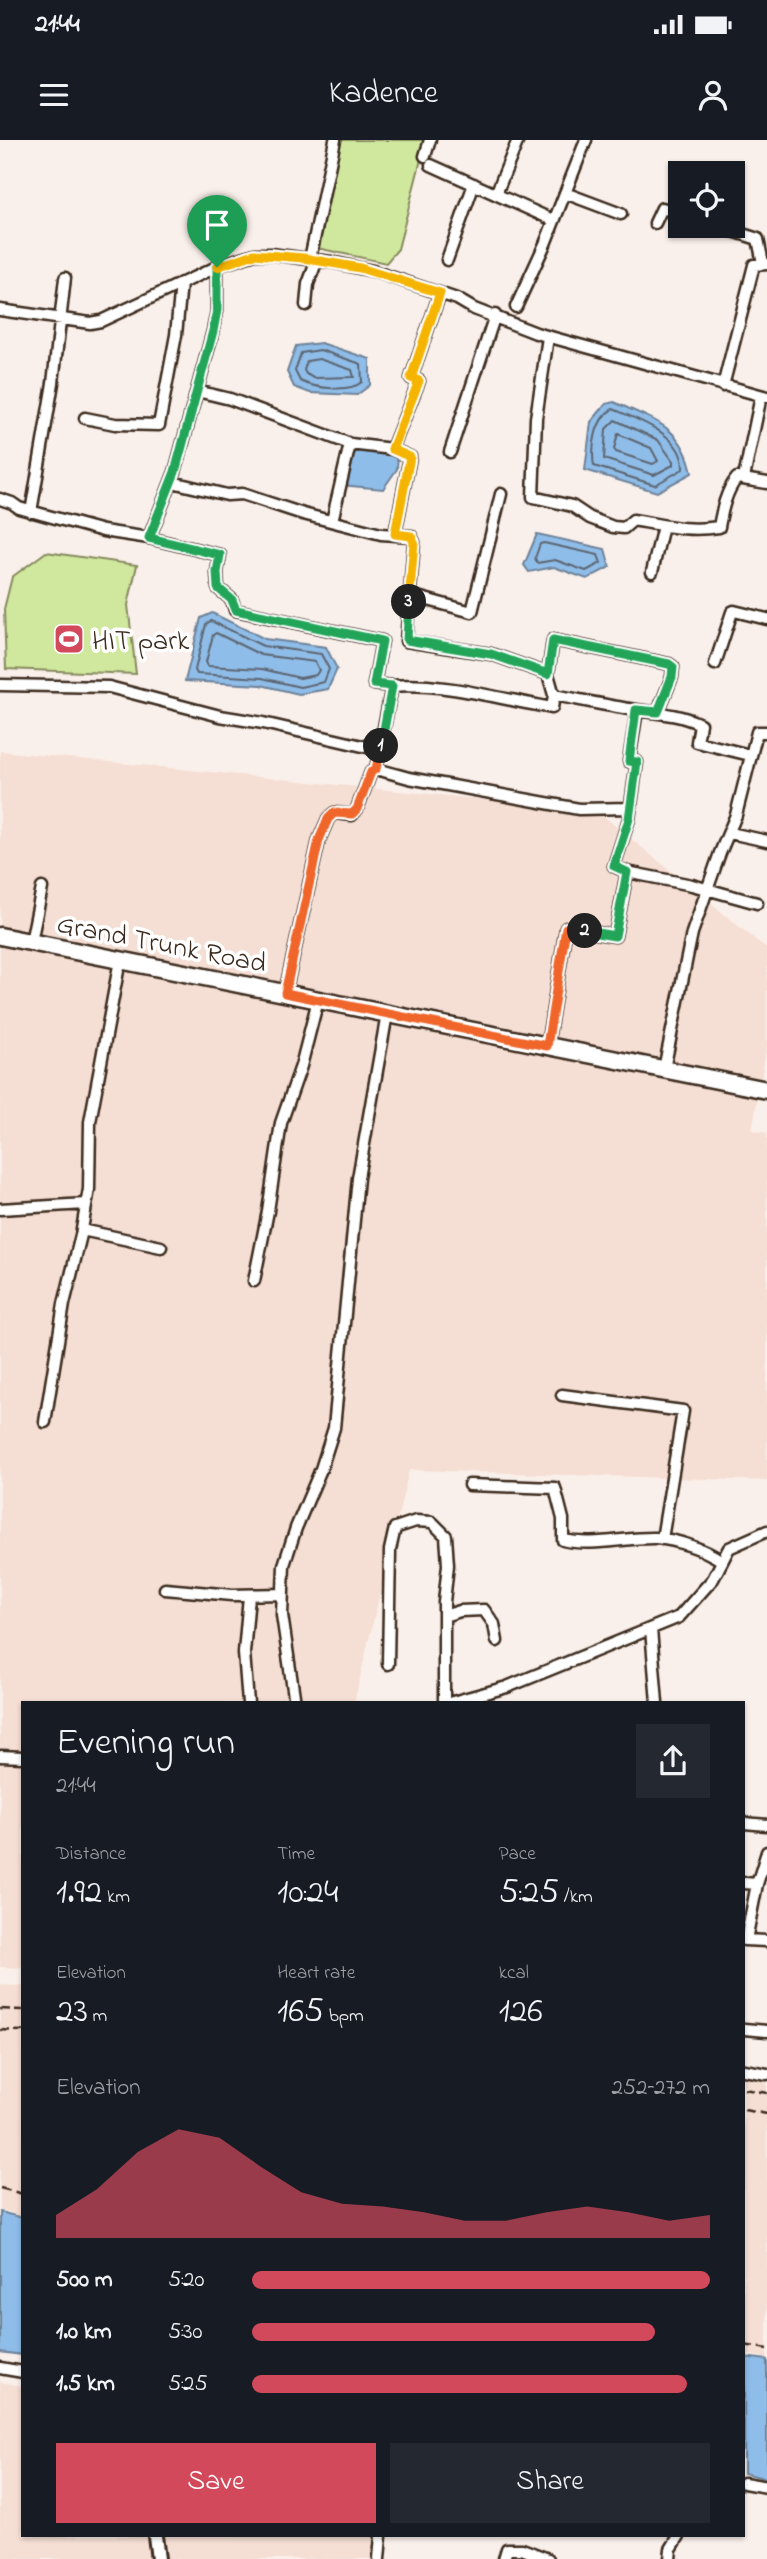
<!DOCTYPE html>
<meta charset="utf-8">
<style>
body{margin:0;font-family:"Indie Flower",sans-serif;background:#242831;color:#f1f3f6;height:100vh;display:flex;flex-direction:column;font-size:26px;white-space:nowrap}
*{box-sizing:border-box;margin:0}
p{font-size:23px;color:#9ea1a6}
.icon{flex:none;width:38px;height:38px;fill:none;stroke:currentColor;stroke-width:2;stroke-linecap:round;stroke-linejoin:round}
.map{position:relative;flex:1;overflow:hidden}
.drawer{position:absolute;left:21px;top:1561px;width:724px;height:836px;display:flex;flex-direction:column;background:#171b24;border-radius:0px;box-shadow:0 2px 5px #0004}
.drawer>*{flex:none}
.buttons{position:absolute;left:668px;top:21px;display:grid;gap:14px}
.buttons a{display:grid;place-items:center;width:77px;height:77px;border-radius:0px;background:#171b24;box-shadow:0 2px 5px #0004;font-size:35px}
.pin{position:absolute;display:grid;place-items:center;width:60px;height:60px;color:#fff;margin:-72px -30px;border-radius:50% 50% 50% 0;rotate:-45deg;box-shadow:0 0 7px #0007}
.pin .icon{rotate:45deg}
.km{position:absolute;width:35px;height:35px;margin:-18px;border-radius:50%;background:#222;color:#fff;font-size:19px;line-height:35px;text-align:center}
.round{display:grid;place-items:center;flex:none;width:74px;height:74px;border-radius:0px;background:#242831}
.overview{display:flex;align-items:center;justify-content:space-between;height:119px;padding:0 35px}
h1{font-size:38px;font-weight:600;line-height:52px}
.metrics{display:grid;grid-template-columns:repeat(3,1fr);gap:10px;height:119px;padding:7px 35px}
.metrics div{display:grid;align-content:center}
.metrics b{font-size:35px;font-weight:600}
.metrics small{font-size:19px;font-weight:400}
.metrics p{font-size:19px}
.chart{height:196px;padding:14px 35px}
.chart p{display:flex;justify-content:space-between}
.chart svg{width:100%;height:126px;margin-top:7px;fill:#d1495b;opacity:.7}
.primary-button{display:flex;gap:14px;margin-top:auto;padding:14px 35px}
.primary-button a{flex:1;height:80px;border-radius:0px;background:#d1495b;color:#fff;font-size:28px;font-weight:600;line-height:80px;text-align:center}
.primary-button a+a{background:#242831;color:#f1f3f6}
ul{padding:0 35px;list-style:none;font-size:23px}
li{display:grid;grid-template-columns:112px 84px 1fr;align-items:center;height:52px}
li i{height:18px;border-radius:9px;background:#d1495b}
.status{display:flex;justify-content:space-between;align-items:center;height:49px;padding:0 35px;background:#171b24;direction:ltr}
.status svg{height:19px;fill:currentColor}
header{display:flex;justify-content:space-between;align-items:center;height:91px;padding:0 35px;background:#171b24;font-size:32px;font-weight:600}
.map>svg:first-child{display:block}
.built{fill:#f5ded3}
.green{fill:#d0e89d;stroke:#86895e;stroke-width:2}
.water{fill:#8fbde9;stroke:#6d8298;stroke-width:2}
.lines{fill:none;stroke-linecap:round;stroke-linejoin:round}
.shore{stroke:#5d656f;stroke-width:2}
.minor-casing{stroke:#3b2a1e;stroke-width:15}
.tertiary-casing{stroke:#3b2a1e;stroke-width:18}
.primary-casing{stroke:#3b2a1e;stroke-width:21}
.minor{stroke:#fff;stroke-width:10}
.tertiary{stroke:#fff;stroke-width:12}
.primary{stroke:#fff;stroke-width:16}
.rail{stroke:#3b2a1e;stroke-width:2.5;stroke-dasharray:10 5;stroke-linecap:butt}
.split-1-casing{stroke:#fff;stroke-width:14}
.split-2-casing{stroke:#fff;stroke-width:14}
.split-3-casing{stroke:#fff;stroke-width:14}
.split-4-casing{stroke:#fff;stroke-width:14}
.split-1{stroke:#22a559;stroke-width:9}
.split-2{stroke:#f0652b;stroke-width:9}
.split-3{stroke:#22a559;stroke-width:9}
.split-4{stroke:#f5b400;stroke-width:9}
.labels{text-anchor:middle;stroke-width:7;stroke-linejoin:round;paint-order:stroke}
.poi-label{font-size:28px;fill:#3b2a1e;stroke:#fff;text-anchor:start}
.street-label{font-size:28px;fill:#3b2a1e;stroke:#fff}
</style>
<div class="status"><b>21:44</b><svg viewBox="0 0 49 12"><path d="M0 12V9h3v3zM5 12V6h3v6zM10 12V3h3v9zM15 12V0h3v12zM26 1h20v11H26zM47 4h2v5h-2z"/></svg></div>
<header><svg class="icon" aria-label="menu" viewBox="0 0 24 24"><path d="M4 6h16M4 12h16M4 18h16"/></svg>Kadence<svg class="icon" aria-label="person" viewBox="0 0 24 24"><circle cx="12" cy="8" r="4"/><path d="M4 21q1-7 8-7t8 7"/></svg></header>
<div class="map">
<svg width="767" height="2419" viewBox="0 0 767 2419">
<rect width="100%" height="100%" fill="#faf0eb"/>
<filter id="ink" filterUnits="userSpaceOnUse"><feTurbulence type="fractalNoise" baseFrequency=".0143" numOctaves="2"/><feDisplacementMap in="SourceGraphic" scale="14" xChannelSelector="R" yChannelSelector="G"/><feConvolveMatrix kernelMatrix="1 2 1 2 8 2 1 2 1" color-interpolation-filters="sRGB"/></filter>
<g filter="url(#ink)">
<!-- built -->
<path class="built" d="M0 611 597 671 767 809V905L752 990 767 993V1341L409 1330 354 1563H23V1828L0 1827Z
M0 1845 23 1846V2077L0 2069Z
M744 1937 767 1941V2218L744 2214Z
M0 2242 23 2246V2396H381L380 2419H0Z"/>
<!-- green -->
<path class="green" d="M340 0H426L398 109 386 123 317 108Z
M46 412 137 425 128 465 136 534 6 529 4 469 12 437Z"/>
<!-- water -->
<path class="water" d="M321 203 370 219V245L357 255 310 253 294 247 287 232 296 206Z
M614 262C653 280 683 286 692 333L657 352 585 330 591 282 606 264Z
M356 301 398 310 397 329 383 349 341 345Z
M537 394 605 409 610 427 587 439 554 427 529 432 524 425Z
M212 473 265 499 326 507 337 529 328 549 299 554 261 545 185 541 201 478Z
M0 2072 23 2078V2215L0 2212Z
M744 2217 767 2220V2339L744 2333Z"/>
<g class="lines">
<!-- shore -->
<path class="shore" d="M320 210 361 224 362 242C348 253 315 248 300 241L295 231 301 213Z
M319 219 352 230 354 237 314 238 306 234 304 230 307 221Z
M613 269C639 280 684 295 683 329L655 345 594 326C591 308 595 278 613 269Z
M615 280 658 300 673 321V325L654 335 604 319 606 289Z
M618 294 651 308 658 321 653 324 616 312 614 309Z
M544 403 598 415 601 423 586 431 555 420 537 423 535 418 540 404Z
M211 481 263 506 321 514 329 529 324 542 300 547 262 538 197 534 195 530 206 484Z
M216 493 261 515 315 522 319 530 316 535 300 538 262 529 208 526 206 522 213 495Z"/>
<!-- minor casing -->
<g class="minor-casing">
<path id="minor" d="M425 16 430 0
M431 25 553 80
M565 53 621 74
M496 54 518 0
M655 83 662 68 681 74
M717 86 758 99 763 123
M310 119 335 0
M447 120 474 44
M306 165 308 144 317 120
M516 167 545 104 586 0
M0 170 90 183 101 181 223 124 255 114H271L331 122 373 131 457 159 474 169 536 193 767 257
M548 197 536 278 533 357 572 366 590 378 613 387 624 388 633 380C665 385 685 392 719 387 722 370 726 351 737 338L767 343
M723 246 754 125 767 124
M197 251 230 259 350 304 392 309
M85 278 115 284 159 285 176 195 181 143
M450 312 495 175
M744 338 761 256
M172 342 227 355 242 354 303 374 381 394 411 396 414 402 406 501 491 514 548 534
M0 359 12 363 19 368 103 391 149 398 175 332 213 191 217 171V127
M31 372 53 243 65 138
M332 381 350 304
M395 394 410 317 392 309 419 241 411 238 440 153
M149 398 220 415 217 432 218 448 232 460 235 470 382 501 374 544 392 546 376 629 371 632 357 669 352 675 334 673 328 679 319 700 285 853
M652 432 663 386
M410 455 472 472 501 354
M715 524 732 472 734 471 767 479
M0 545 109 547 220 576 263 583 380 610
M392 546C438 541 505 560 552 568L554 555 548 534 553 500 669 524 673 527 672 537 658 572
M554 555C581 560 608 566 636 570 658 573 679 574 700 584L697 602 750 615
M637 570 629 621 637 622 629 679 614 726 627 732 692 745 757 763
M376 629 409 638 579 669 629 668
M730 693 767 701
M31 802 42 748
M547 906 566 788 615 796 627 732
M664 929 692 793 720 713 736 675 757 592H767
M0 1069 86 1064
M82 1090 161 1107
M254 1141 268 1071 281 983 301 926 318 860
M562 1255 683 1271 662 1399
M45 1282 64 1164 81 1095 89 1049 90 982 120 820
M469 1345 555 1348 563 1379V1400C594 1407 625 1397 656 1398 677 1400 705 1409 722 1421
M165 1449 232 1455 283 1454
M444 1476 460 1471 484 1470 494 1484 497 1501
M651 1489 657 1563
M388 1524 390 1410 395 1388 416 1381 432 1382 446 1396 448 1425 444 1462V1563
M248 1563 244 1513 249 1456
M295 1563 282 1475 284 1425 296 1388 321 1329 334 1288 358 1038 387 874
M449 1563 507 1547 679 1477 713 1439 729 1408 767 1391
M0 1616 23 1617
M744 1683 767 1685
M744 1743 757 1744
M744 1800 767 1801
M746 1800 757 1744 767 1712
M744 1889 767 1891
M744 1930 767 1934
M0 2228 23 2232
M744 2343 767 2347
M379 2419 381 2396
M504 2419 507 2409H522L548 2419
M670 2419 671 2409 679 2396"/>
</g>
<!-- tertiary casing -->
<g class="tertiary-casing">
<path id="tertiary" d="M155 2396 158 2419"/>
</g>
<!-- primary casing -->
<g class="primary-casing">
<path id="primary" d="M0 796 767 950"/>
</g>
<!-- minor -->
<use href="#minor" class="minor"/>
<!-- tertiary -->
<use href="#tertiary" class="tertiary"/>
<!-- primary -->
<use href="#primary" class="primary"/>
<!-- rail -->
<path class="rail" d="M0 1869 23 1870
M0 1890 23 1891
M744 1949 767 1953
M744 1970 767 1974
M0 2048 23 2054
M744 2205 767 2209"/>
</g>
</g>
<g class="lines" filter="url(#ink)">
<!-- split-1 casing -->
<g class="split-1-casing">
<path id="split-1" d="M217 127V170L213 191 175 332 149 398 220 415 217 432 218 448 232 460 236 470 382 501 374 544 392 546 381 606"/>
</g>
<!-- split-2 casing -->
<g class="split-2-casing">
<path id="split-2" d="M381 606 376 629 371 632 357 669 352 674 334 673 328 679 319 700 285 853 547 906 566 788 585 791"/>
</g>
<!-- split-3 casing -->
<g class="split-3-casing">
<path id="split-3" d="M409 462 407 500 491 514 548 534 553 500 669 524 673 527 672 537 658 572 636 570 629 621 637 622 629 679 614 726 627 732 615 796 585 791"/>
</g>
<!-- split-4 casing -->
<g class="split-4-casing">
<path id="split-4" d="M217 127 254 114 303 118 360 128 440 153 411 238 419 241 392 309 410 317 395 394 411 396 414 402 409 462"/>
</g>
<!-- split-1 -->
<use href="#split-1" class="split-1"/>
<!-- split-2 -->
<use href="#split-2" class="split-2"/>
<!-- split-3 -->
<use href="#split-3" class="split-3"/>
<!-- split-4 -->
<use href="#split-4" class="split-4"/>
</g>
<!-- icons -->
<defs>
<g id="stadium-square" transform="scale(1.575)"><rect x="-9" y="-9" width="18" height="18" rx="4" fill="#d1495b" stroke="#fff"/><path d="M0-5a6.5 5 0 1 0 0 10a6.5 5 0 1 0 0-10ZM-3.5-1.8h7v3.6h-7Z" fill="#fff"/></g>
</defs>
<g fill-rule="evenodd">
<use href="#stadium-square" x="69" y="499"/>
</g>
<g class="labels">
<!-- poi labels -->
<g class="poi-label">
<text x="92" y="509">HIT park</text>
</g>
<!-- street labels -->
<g class="street-label">
<text transform="translate(162 802) rotate(11)" y="10">Grand Trunk Road</text>
</g>
</g>
</svg>
<div class="buttons">
<a><svg class="icon" aria-label="locate" viewBox="0 0 24 24"><circle cx="12" cy="12" r="6"/><path d="M12 2v4M12 18v4M2 12h4M18 12h4"/></svg></a>
</div>
<div class="pin" style="left:217px;top:127px;background:#1e9e55"><svg class="icon" aria-label="arrive" viewBox="0 0 24 24"><path d="M6 21V4h12l-3 4 3 4H6"/></svg></div>
<b class="km" style="left:381px;top:606px">1</b>
<b class="km" style="left:585px;top:791px">2</b>
<b class="km" style="left:409px;top:462px">3</b>
<section class="drawer">
<div class="overview"><div><h1>Evening run</h1><p>21:44</p></div><a class="round"><svg class="icon" aria-label="share" viewBox="0 0 24 24"><path d="M12 15V3M7 8l5-5 5 5M5 13v7h14v-7"/></svg></a></div>
<div class="metrics">
<div><p>Distance</p><b>1.92<small> km</small></b></div>
<div><p>Time</p><b>10:24</b></div>
<div><p>Pace</p><b>5:25<small> /km</small></b></div>
</div>
<div class="metrics">
<div><p>Elevation</p><b>23<small> m</small></b></div>
<div><p>Heart rate</p><b>165<small> bpm</small></b></div>
<div><p>kcal</p><b>126</b></div>
</div>
<div class="chart"><p><span>Elevation</span>252–272 m</p>
<svg viewBox="0 0 160 44" preserveAspectRatio="none"><path d="M0 44V36L10 27L20 14L30 6L40 9L50 19L60 28L70 32L80 33L90 35L100 38L110 38L120 35L130 33L140 35L150 38L160 36V44z"/></svg>
</div>
<ul>
<li><b>500 m</b>5:20<i style="width:100%"></i></li>
<li><b>1.0 km</b>5:30<i style="width:88%"></i></li>
<li><b>1.5 km</b>5:25<i style="width:95%"></i></li>
</ul>
<div class="primary-button"><a>Save</a><a>Share</a></div>
</section>
</div>
